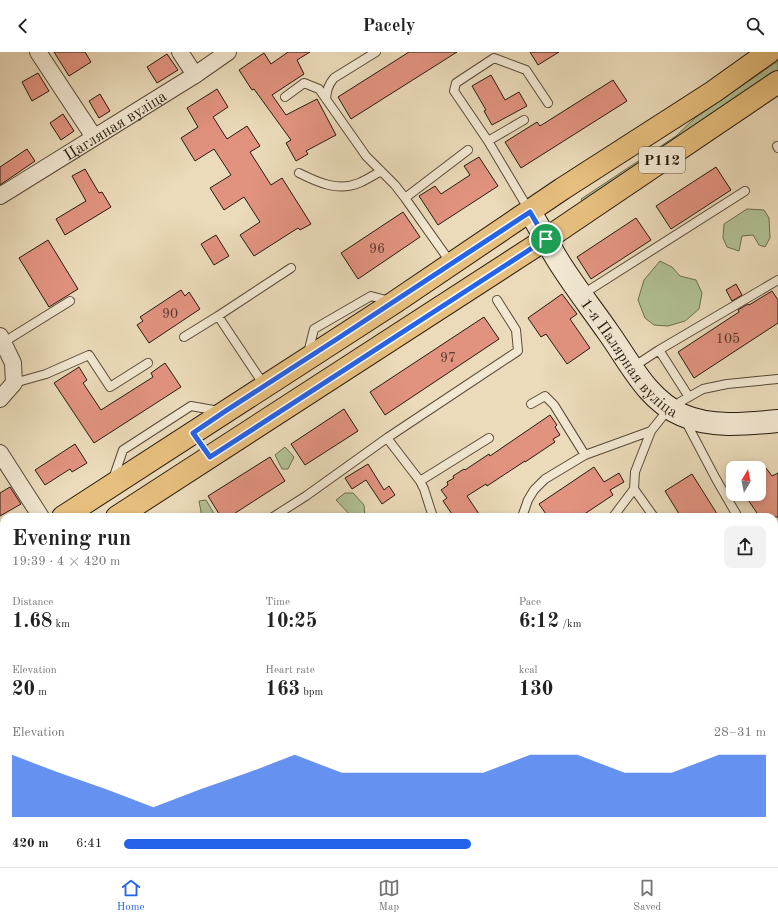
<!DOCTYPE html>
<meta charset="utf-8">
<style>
body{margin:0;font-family:"Old Standard TT",serif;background:#f2f2f2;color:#222;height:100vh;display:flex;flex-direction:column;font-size:15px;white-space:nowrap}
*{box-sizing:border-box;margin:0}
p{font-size:13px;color:#767676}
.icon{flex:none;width:22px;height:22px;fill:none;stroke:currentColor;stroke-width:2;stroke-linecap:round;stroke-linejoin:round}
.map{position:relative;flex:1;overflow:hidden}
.details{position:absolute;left:0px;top:461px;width:778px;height:354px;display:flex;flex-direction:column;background:#fff;border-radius:12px 12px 0 0;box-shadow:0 2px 6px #0003}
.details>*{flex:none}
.needle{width:26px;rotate:10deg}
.controls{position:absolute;left:726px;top:409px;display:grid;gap:8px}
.controls a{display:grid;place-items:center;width:40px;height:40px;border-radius:8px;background:#fff;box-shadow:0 2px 6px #0003;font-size:20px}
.pin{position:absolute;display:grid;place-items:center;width:34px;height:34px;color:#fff;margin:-17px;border:2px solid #fff;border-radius:50%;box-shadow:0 1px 4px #0007}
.round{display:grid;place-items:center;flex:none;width:42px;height:42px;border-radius:8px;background:#f2f2f2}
.headline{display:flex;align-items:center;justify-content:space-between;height:68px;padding:0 12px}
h1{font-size:22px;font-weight:700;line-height:30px}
.stats{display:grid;grid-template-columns:repeat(3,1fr);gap:6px;height:68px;padding:4px 12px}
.stats div{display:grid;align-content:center}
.stats b{font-size:20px;font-weight:700}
.stats small{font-size:11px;font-weight:400}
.stats p{font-size:11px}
.chart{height:112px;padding:8px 12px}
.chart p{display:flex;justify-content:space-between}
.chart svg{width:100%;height:72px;margin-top:4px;fill:#2563eb;opacity:.7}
ul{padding:0 12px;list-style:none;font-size:13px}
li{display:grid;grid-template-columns:64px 48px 1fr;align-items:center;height:30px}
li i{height:10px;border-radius:5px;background:#2563eb}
header{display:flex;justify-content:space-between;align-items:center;height:52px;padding:0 12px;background:#fff;font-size:18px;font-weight:700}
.dock{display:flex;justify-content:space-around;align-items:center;height:56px;border-top:1px solid #e0e0e0;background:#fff;font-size:11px;color:#767676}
.dock a{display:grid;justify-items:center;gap:2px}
.dock .current{color:#2563eb}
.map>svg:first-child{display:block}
.green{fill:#b1c195;stroke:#6c6e51}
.building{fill:#e29380;stroke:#271a0d}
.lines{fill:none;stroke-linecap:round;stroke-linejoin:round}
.lane-casing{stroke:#584a38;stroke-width:10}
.street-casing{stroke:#584a38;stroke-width:18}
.secondary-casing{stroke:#271a0d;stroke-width:24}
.primary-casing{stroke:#271a0d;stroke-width:24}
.lane{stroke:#f2e8d2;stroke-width:8}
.street{stroke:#f2e8d2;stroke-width:16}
.secondary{stroke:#f2e8d2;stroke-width:22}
.primary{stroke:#e6be7d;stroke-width:22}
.route-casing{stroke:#fff;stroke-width:8}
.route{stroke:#2563eb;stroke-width:5}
.labels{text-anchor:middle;stroke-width:3;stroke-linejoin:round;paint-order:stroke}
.number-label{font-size:14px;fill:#56382a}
.shield{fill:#f2e8d2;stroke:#645848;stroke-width:1}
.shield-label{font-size:15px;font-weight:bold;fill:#271a0d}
.street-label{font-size:16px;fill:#271a0d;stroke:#f2e8d2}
</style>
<header><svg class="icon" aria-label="back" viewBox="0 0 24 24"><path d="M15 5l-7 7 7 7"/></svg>Pacely<svg class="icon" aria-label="search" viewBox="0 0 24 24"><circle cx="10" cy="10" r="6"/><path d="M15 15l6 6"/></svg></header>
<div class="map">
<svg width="778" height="815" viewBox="0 0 778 815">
<rect width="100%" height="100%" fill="#ebdbba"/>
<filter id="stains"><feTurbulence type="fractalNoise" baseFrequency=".005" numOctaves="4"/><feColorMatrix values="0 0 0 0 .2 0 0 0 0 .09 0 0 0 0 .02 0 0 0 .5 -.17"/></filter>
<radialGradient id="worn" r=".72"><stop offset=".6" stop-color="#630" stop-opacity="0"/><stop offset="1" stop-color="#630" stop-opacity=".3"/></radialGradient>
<!-- green -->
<path class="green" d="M778 9V20L584 152 581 147 676 84 695 66Z
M747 157 764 158 769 166 770 186 765 195 759 193 753 183 742 184 739 199 727 195 723 186 724 172Z
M660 209 672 215 680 224 696 228 702 241 699 257 685 269 668 274 654 273 645 266 638 248 644 228Z
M285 395 294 405 288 417H282L275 403Z
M345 441H353L364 453 365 465H352L336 448Z
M206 448 216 465H202L199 449Z
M774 546 778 553V815H638L635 811H774Z
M4 768V811H41L36 815H0V771Z"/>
<!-- building -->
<path class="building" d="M54 0H85L91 10 69 24Z
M288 0H310L297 8 304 22 272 43 286 63 317 47 336 83 306 99 308 102 296 109 286 91 291 88 254 37 252 38 239 18 264 1 271 12Z
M409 0H457L351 67 338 45Z
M530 0H559L538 13Z
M167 2 178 18 157 31 147 15Z
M38 21 49 39 32 49 22 30Z
M491 23 505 48 519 40 527 54 492 73 484 59 486 58 472 34Z
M613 28 627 49 521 116 505 90 537 70 540 74Z
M217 37 228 55 213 65 227 87 247 74 260 94 250 100 271 133 282 126 311 172 300 178 298 176 254 204 240 183 260 170 244 145 224 158 210 136 231 123 214 97 195 109 181 86 198 75 187 56Z
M100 42 110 59 99 66 89 49Z
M63 62 74 79 61 88 50 71Z
M27 97 35 109 0 133V115Z
M479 105 498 134 438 173 419 144 435 134 441 142 470 123 464 114Z
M716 115 731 138 671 177 656 154Z
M85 117 99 141 102 140 111 155 65 183 56 167 86 149 72 124Z
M403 160 420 185 358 227 341 201Z
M636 166 651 188 591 227 577 205Z
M216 183 229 204 214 213 201 192Z
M48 188 78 237 49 255 19 206Z
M736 232 742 243 732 249 726 238Z
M181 238 185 244 189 240 200 257 149 291 137 273 143 269 140 265Z
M772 239 778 248V271L694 326 678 300 739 260 738 258 748 252 749 253Z
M562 242 577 262 570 267 590 296 567 312 546 282 541 285 528 266Z
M484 265 499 287 385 363 370 340Z
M165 311 181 335 94 391 54 331 79 315 87 328 83 331 101 358 153 325 151 321Z
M344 357 358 379 305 413 291 392Z
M550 363 557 373 555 375 560 383 553 387 555 390 525 410V409L487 434 486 432 467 444 481 465H454L443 449 447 446 441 438 448 433 447 430 454 426 453 424 464 417 465 418 489 402 490 404Z
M75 392 87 411 72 420 70 417 45 433 35 418Z
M270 405 285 429 229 465H221L208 444Z
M368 412 384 438 389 434 395 443 382 452 366 428 352 437 345 426Z
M594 415 604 430 619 421 624 430 610 438 613 443 580 465H548L539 452Z
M766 416 772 424 778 421V465H766L764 461 759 464 744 442H759V420Z
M692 422 719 465H681L665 439Z
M10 435 21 452 0 464V441Z"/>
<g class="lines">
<!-- lane casing -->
<g class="lane-casing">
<path id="lane" d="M376 0 334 26C328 33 327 38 326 47L366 104 395 133 405 146 451 211
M285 45 304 31 319 37 326 47
M488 89 524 68
M777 94 778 96
M299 121C317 130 338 140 359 131 366 128 374 123 381 119
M405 146 468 98
M529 158 488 89 454 39 456 31 494 6 526 18 548 51
M583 242 745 139
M218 264 291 216
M184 285 218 264 264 333
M4 290 70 249
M659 298 689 345
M308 301 314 277 371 244 390 249
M633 315 659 298 778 228
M14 331 46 322 89 303 110 335 148 311
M531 352 545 344 554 353 585 403
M686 370 716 427 738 465
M387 386 420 429 424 437 433 465
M113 427 123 398 191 354 219 359
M420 429 489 386
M273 465 306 444 387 386 518 299 516 278 497 248
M522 465 528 448 534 438 545 427 585 403 651 379
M613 465 634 437
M654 465 634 437 635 420 651 379 663 364 680 350 703 337 727 332 778 327
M774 527 778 534
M317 815 324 811"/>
</g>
<!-- street casing -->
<g class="street-casing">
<g id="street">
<path d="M38 0 94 85"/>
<path d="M180 0 195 23"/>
<path id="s1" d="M0 144 195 23 228 0"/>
<path d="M0 284 13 311 14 331 0 347"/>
<path d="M0 401 41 465"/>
<path d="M0 548 4 553"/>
<path d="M141 811 143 815"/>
<path d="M295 811 296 815"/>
<path d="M435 811 439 815"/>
<path d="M122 815 128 811"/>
</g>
</g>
<!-- secondary casing -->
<g class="secondary-casing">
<g id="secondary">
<path id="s2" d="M530 160C540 176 549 194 559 210 574 234 592 257 608 280 629 309 647 348 682 363 711 376 747 372 778 369"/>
</g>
</g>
<!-- primary casing -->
<g class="primary-casing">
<path id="primary" d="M63 465 395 250 562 137 713 40 769 0
M117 465 546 187 778 30
M0 506 4 503
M0 540 4 537"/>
</g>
<!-- lane -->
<use href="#lane" class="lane"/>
<!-- street -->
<use href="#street" class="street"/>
<!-- secondary -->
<use href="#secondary" class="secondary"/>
<!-- primary -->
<use href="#primary" class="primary"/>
</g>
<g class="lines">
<!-- route casing -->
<g class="route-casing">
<path id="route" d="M530 160 546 187 210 405 193 381 224 360 340 285Z"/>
</g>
<!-- route -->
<use href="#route" class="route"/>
</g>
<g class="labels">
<!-- number labels -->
<g class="number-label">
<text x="377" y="201">96</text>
<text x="170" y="266">90</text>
<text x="728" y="291">105</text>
<text x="448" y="310">97</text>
</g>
<!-- shield labels -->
<rect class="shield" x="639" y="95" width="46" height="26" rx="3"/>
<g class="shield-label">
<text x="662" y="113">Р112</text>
</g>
<!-- street labels -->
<g class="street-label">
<text dy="6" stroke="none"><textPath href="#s1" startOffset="135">Цагляная вуліца</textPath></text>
<text dy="6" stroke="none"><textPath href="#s2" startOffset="177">1-я Палярная вуліца</textPath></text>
</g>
</g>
<rect width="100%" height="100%" filter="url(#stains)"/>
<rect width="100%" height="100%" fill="url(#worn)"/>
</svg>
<div class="controls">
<a><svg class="needle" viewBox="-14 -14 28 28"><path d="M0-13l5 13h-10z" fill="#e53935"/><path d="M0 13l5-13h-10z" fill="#767676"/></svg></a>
</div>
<div class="pin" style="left:546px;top:187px;background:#1e9e55"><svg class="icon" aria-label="arrive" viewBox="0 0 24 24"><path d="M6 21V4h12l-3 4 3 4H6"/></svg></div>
<section class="details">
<div class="headline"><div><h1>Evening run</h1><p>19:39 · 4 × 420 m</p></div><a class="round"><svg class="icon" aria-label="share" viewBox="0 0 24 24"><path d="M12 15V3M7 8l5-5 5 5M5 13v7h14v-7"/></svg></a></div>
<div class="stats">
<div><p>Distance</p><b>1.68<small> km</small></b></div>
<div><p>Time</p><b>10:25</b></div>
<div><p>Pace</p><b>6:12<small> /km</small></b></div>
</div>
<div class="stats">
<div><p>Elevation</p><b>20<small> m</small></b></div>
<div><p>Heart rate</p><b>163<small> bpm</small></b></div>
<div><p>kcal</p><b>130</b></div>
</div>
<div class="chart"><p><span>Elevation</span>28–31 m</p>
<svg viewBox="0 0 160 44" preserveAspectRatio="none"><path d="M0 44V6L10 17L20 27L30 38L40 27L50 17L60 6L70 17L80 17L90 17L100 17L110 6L120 6L130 17L140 17L150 6L160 6V44z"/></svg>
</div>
<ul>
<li><b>420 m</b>6:41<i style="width:54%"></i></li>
</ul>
</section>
</div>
<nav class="dock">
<a class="current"><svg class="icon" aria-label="home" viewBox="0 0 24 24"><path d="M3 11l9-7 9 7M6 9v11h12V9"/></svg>Home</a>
<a><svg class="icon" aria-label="map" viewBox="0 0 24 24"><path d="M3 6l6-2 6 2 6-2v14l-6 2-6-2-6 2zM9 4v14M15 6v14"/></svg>Map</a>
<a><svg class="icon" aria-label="saved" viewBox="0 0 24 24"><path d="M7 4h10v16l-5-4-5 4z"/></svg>Saved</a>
</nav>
